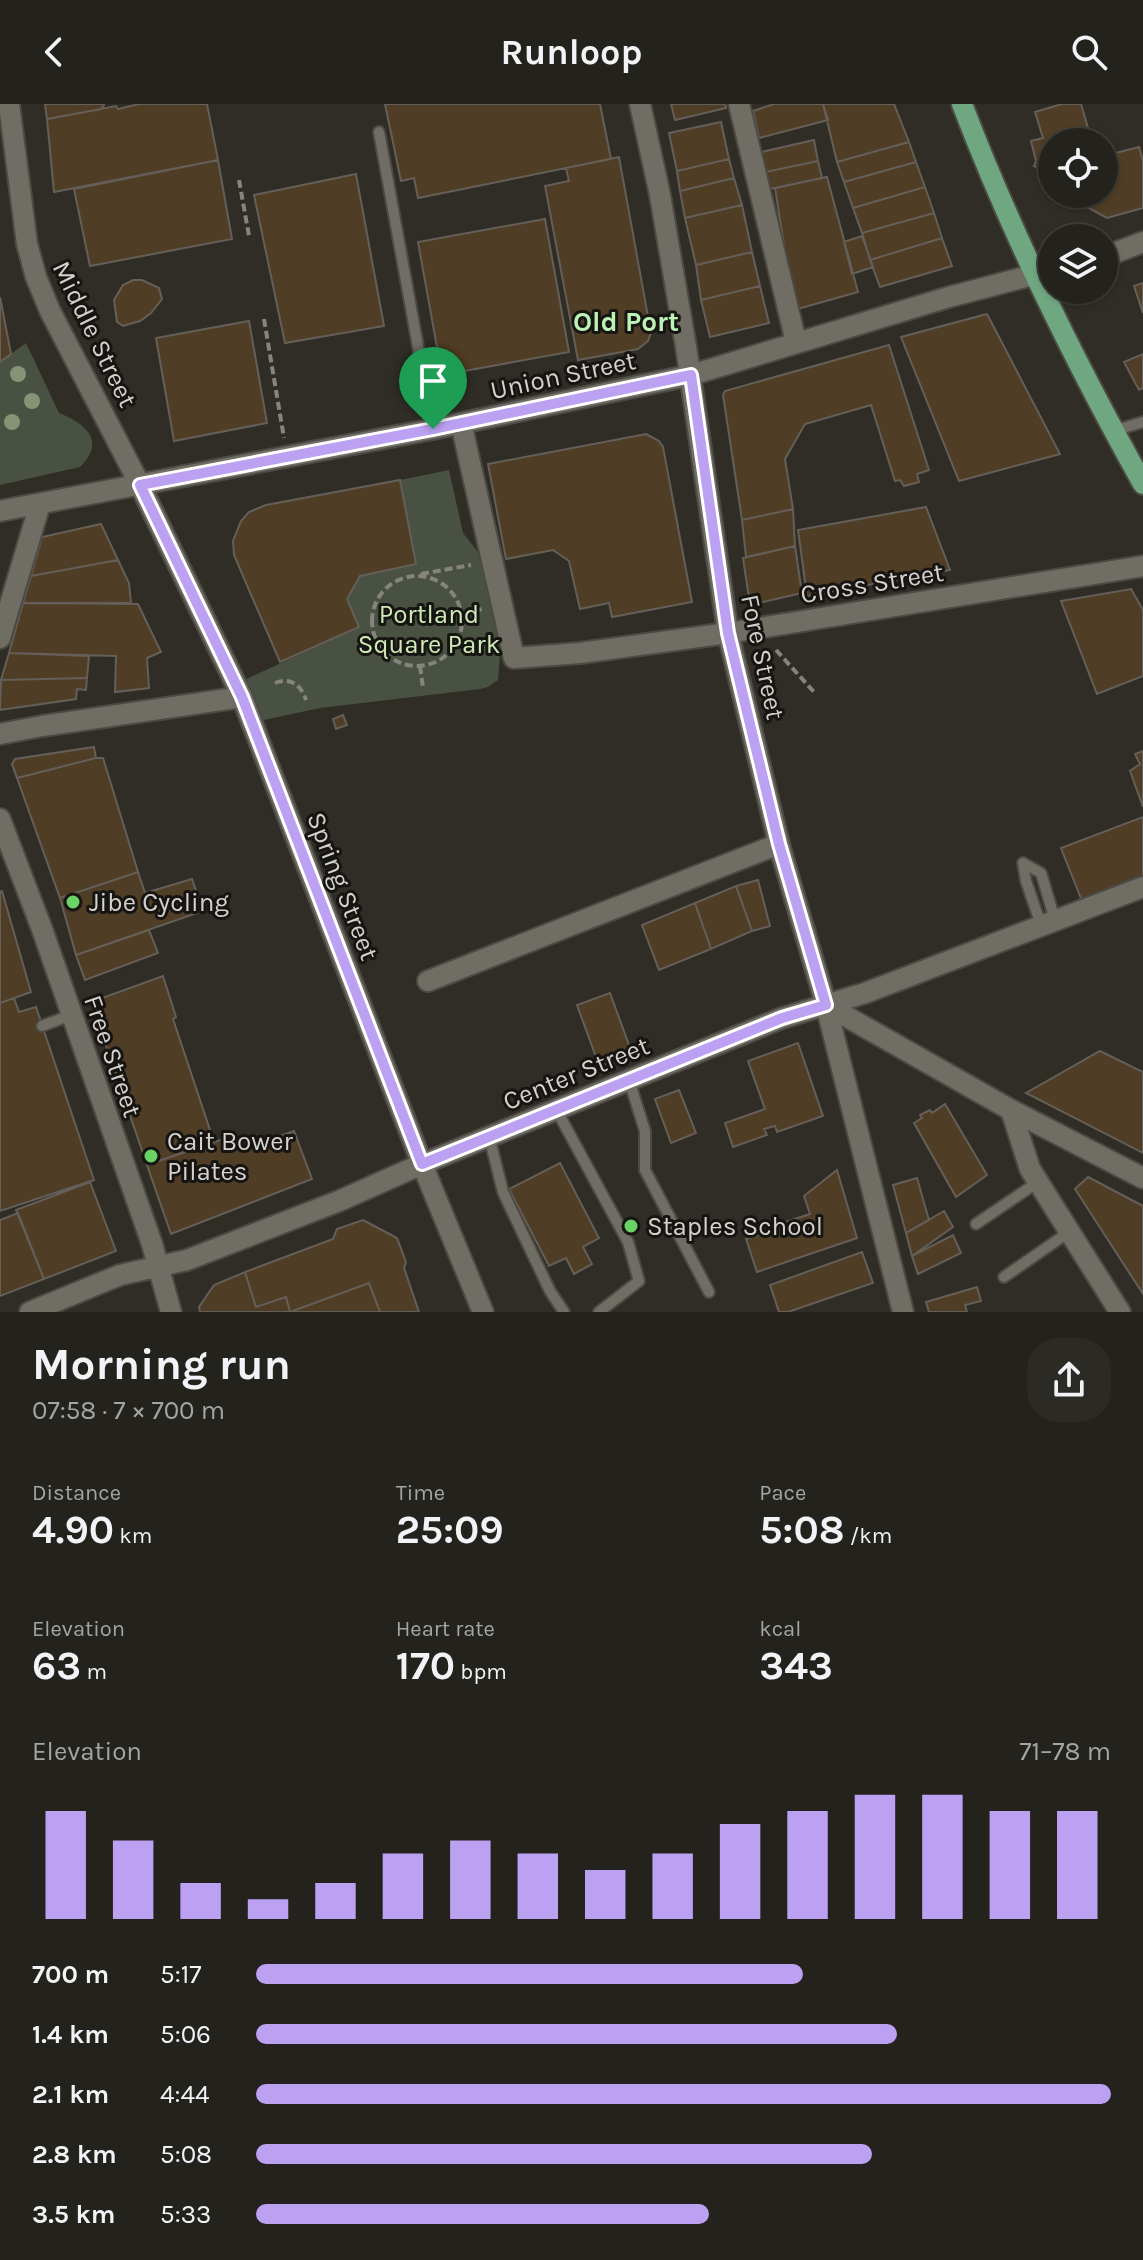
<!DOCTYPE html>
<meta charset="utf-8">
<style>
body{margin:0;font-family:Karla,sans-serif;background:#2b2a25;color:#f1f3f6;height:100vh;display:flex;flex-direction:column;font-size:30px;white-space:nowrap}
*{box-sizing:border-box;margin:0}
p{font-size:26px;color:#a3a4a3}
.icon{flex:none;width:44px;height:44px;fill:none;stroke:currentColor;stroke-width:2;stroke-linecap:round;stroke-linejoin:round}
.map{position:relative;height:1208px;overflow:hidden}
.details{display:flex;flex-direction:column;background:#23221c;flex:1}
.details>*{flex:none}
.controls{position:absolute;left:1038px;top:24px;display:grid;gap:16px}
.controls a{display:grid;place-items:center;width:80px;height:80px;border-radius:50%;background:#23221c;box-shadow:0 2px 6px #0004,0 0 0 2px #403f3b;font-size:40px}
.pin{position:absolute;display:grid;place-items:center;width:68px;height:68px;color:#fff;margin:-82px -34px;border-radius:50% 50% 50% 0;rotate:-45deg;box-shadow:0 0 8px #0007}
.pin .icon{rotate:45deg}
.round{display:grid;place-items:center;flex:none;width:84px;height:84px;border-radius:32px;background:#2b2a25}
.headline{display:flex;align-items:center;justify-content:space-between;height:136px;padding:0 32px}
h1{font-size:44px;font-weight:700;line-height:60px}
.figures{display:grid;grid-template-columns:repeat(3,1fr);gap:12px;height:136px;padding:8px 32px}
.figures div{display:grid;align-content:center}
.figures b{font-size:40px;font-weight:700}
.figures small{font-size:22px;font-weight:400}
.figures p{font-size:22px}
.chart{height:224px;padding:16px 32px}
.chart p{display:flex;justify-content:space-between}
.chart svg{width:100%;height:144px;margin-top:8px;stroke:#bca0f2;stroke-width:6}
ul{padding:0 32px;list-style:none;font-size:26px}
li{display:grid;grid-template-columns:128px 96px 1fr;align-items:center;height:60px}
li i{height:20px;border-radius:10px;background:#bca0f2}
header{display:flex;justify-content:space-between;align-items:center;height:104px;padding:0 32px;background:#23221c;font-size:36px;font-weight:700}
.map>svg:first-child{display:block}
.green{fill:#495242}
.building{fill:#503d25;stroke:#645f58;stroke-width:2}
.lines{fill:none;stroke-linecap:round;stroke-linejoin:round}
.lane-casing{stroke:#4c4a44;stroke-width:14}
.street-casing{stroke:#4c4a44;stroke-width:24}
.secondary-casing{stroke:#4c4a44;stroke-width:24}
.primary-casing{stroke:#4c4a44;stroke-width:24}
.path{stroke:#86847f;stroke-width:4;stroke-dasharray:8 4;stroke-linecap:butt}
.lane{stroke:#706d65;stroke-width:10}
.street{stroke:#706d65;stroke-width:20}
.secondary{stroke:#706d65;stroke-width:20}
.primary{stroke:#6fa781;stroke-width:20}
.tree{fill:#869475}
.route-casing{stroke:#fff;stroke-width:16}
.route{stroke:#bca0f2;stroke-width:10}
.poi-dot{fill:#6ad364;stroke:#161512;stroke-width:3}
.labels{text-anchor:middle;stroke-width:6;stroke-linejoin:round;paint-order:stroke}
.street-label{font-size:26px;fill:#d4d2ce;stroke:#161512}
.park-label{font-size:26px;fill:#cde9b5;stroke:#161512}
.poi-label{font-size:26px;fill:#d4d2ce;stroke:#161512;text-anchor:start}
.neighbourhood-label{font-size:28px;font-weight:bold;fill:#bbf3b6;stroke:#161512}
</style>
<header><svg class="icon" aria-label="back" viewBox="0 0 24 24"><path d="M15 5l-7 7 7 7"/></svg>Runloop<svg class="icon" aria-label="search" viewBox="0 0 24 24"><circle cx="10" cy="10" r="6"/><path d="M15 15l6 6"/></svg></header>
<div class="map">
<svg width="1143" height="1208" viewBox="0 0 1143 1208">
<rect width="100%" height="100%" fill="#2f2d26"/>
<!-- green -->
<path class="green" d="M26 239 59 309C85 319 107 337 80 363L0 381V258Z
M449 366 463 429 485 457 500 550 498 576 488 583 480 585 320 604 259 617 242 577 359 523 347 495 360 472 416 460 400 376Z"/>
<!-- building -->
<path class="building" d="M45 0H104V1L101 5 47 15Z
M139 0H207L218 56 54 88 47 15 116 2 118 5Z
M385 0H600L611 55 418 94 414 74 401 77Z
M671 0H725L726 4 675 16Z
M774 0H823L828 16 759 34 753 7Z
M823 0H894L909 38 837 58Z
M1062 0H1081L1092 38H1052V60L1045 62 1043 67 1034 62 1036 57 1031 37 1043 34 1035 8Z
M721 18 729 55 677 67 669 29Z
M814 36 818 57 761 69 757 49Z
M909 38 916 58 844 78 837 58Z
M1139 43 1143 57V104L1107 114 1085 102 1079 90H1104V52Z
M619 53 651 229 648 237 638 245 578 256 545 82 569 77 566 64Z
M729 55 734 74 680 87 677 67Z
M218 56 232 135 90 162 74 85Z
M818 57 822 74 765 86 761 69Z
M916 58 925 83 853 104 844 78Z
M356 70 384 222 285 239 254 91Z
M827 73 858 188 794 206 775 84Z
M734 74 742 101 685 114 680 87Z
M925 83 934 109 862 129 853 104Z
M742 101 752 148 696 161 685 114Z
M934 109 942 134 870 156 862 129Z
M545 115 569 248 442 271 418 138Z
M862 132 873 163 852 170 844 138Z
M942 134 952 162 880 183 870 156Z
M752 148 760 182 701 196 696 161Z
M133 176H142L159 184 162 195 151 209 140 217 123 222 117 218 114 196 123 181Z
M1143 179V209L1134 182Z
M760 182 769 219 710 233 701 196Z
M0 193 11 250 0 258Z
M987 210 1060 350 959 377 901 233Z
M249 217 267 319 174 337 156 234Z
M889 241 929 366 917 370 919 378 904 382 900 376 895 377 871 301 805 320 785 355 793 405 742 416 723 291 725 287Z
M1143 250V284L1139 286 1124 258Z
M646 330 659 337 663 343 692 498 612 513 609 499 580 505 569 457 553 446 506 455 488 360Z
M400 376 416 460 360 472 347 495 359 523 280 558 234 451 233 437 241 417 249 408 266 401Z
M926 403 950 466 807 492 798 426Z
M793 405 795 442 746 453 742 416Z
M101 420 118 456 31 472 42 433Z
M795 442 802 489 750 501 743 454Z
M118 456 129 479 131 499H23L31 472Z
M1131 485 1143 506V572L1097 590 1061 497Z
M23 499 138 500 161 548 147 554 149 584 115 588 116 552 9 549Z
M9 549 89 552 87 574 1 576Z
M87 574 86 586 77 585 76 595 0 606 1 576Z
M343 611 347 621 336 625 333 615Z
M94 643 96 654 17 674 12 660 15 655Z
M1143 647V703L1130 667 1140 660 1135 650Z
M96 654H103L138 768 60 794 17 674Z
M1143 713V775L1082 797 1061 744Z
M138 768 145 789 192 775 203 807 76 851 60 794Z
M758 776 770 822 752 827 736 782Z
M736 782 752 827 711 845 695 799Z
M2 787 31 888 0 899V788Z
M695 799 711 845 659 866 642 821Z
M149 826 158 849 85 876 76 851Z
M163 872 176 913 173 915 214 1038 147 1061 91 898Z
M610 889 633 952 600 964 577 901Z
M14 894 19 908 36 903 94 1076 0 1107V899Z
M798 939 823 1012 777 1028 775 1022 764 1025 767 1031 733 1043 725 1019 765 1005 748 957Z
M1100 947 1143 968V1049L1026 989Z
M679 986 696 1029 671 1039 655 995Z
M945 1000 987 1071 956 1093 914 1019 922 1014 920 1011 930 1006 932 1009Z
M294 1027 312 1075 171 1130 147 1061 235 1031 240 1046Z
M560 1059 599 1134 583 1143 592 1160 574 1170 566 1154 549 1162 509 1085Z
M837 1066 857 1134 757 1168 746 1135 768 1128 767 1124 810 1110 804 1092Z
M1088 1073 1143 1102V1190L1075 1085Z
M917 1074 929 1116 906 1129 893 1081Z
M90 1078 116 1147 44 1175 16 1106Z
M944 1107 953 1123 912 1152 906 1129Z
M18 1109 44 1175 0 1192V1116Z
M363 1116 397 1134 406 1158 404 1164 419 1208H380L369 1179 290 1208 286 1193 256 1203 245 1168 333 1135 337 1125Z
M953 1131 961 1149 918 1170 912 1152Z
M862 1148 873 1179 788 1208H779L770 1181Z
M245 1168 256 1203 286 1193 290 1208 369 1179 380 1208H200L199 1203 214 1181Z
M977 1183 981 1197 965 1201 967 1208H929L926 1198Z"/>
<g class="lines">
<!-- lane casing -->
<g class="lane-casing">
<path id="lane" d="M379 28 433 325
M1113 327 1143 318
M1023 759 1041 769 1055 816
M1023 759 1026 777 1041 821
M42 922 71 911
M629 976 645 1027V1066L709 1188
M556 1005 628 1138 639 1177 599 1208
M489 1032 503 1088 550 1187 564 1208
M976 1120 1038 1078
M1004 1173 1069 1128"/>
</g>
<!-- street casing -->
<g class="street-casing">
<path id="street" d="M739 0 796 238
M1104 153 1143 138
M461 319 514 554 580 549 728 529 1143 462
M0 407 433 325 691 271 949 193 1052 166
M0 534 40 400
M0 630 42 622 242 593
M0 715 42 825 152 1140 171 1208
M428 877 779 740
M826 901 903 1208
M30 1208 120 1171 187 1156 339 1097 422 1060"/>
</g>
<!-- secondary casing -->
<g class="secondary-casing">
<path id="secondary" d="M9 0 27 140 36 173 50 207 140 381 242 593 422 1060 483 1208
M640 0 660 91 686 243 728 529 779 740 826 901 1011 1006 1143 1074
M1011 1006 1030 1065 1120 1208
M422 1060 782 914 865 889 1143 783"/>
</g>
<!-- primary casing -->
<g class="primary-casing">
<path id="primary" d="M962 0C1012 131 1075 258 1143 380"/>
</g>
<!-- path -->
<path class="path" d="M239 76 249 132
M264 215 284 334
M421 470 471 461
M372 517a45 45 0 1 1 90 0a45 45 0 1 1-90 0Z
M462 509 483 505
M776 546 814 588
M420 562 423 584
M275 579C291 573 301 581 306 596"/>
<!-- lane -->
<use href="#lane" class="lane"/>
<!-- street -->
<use href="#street" class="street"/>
<!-- secondary -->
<use href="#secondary" class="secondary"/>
<!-- primary -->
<use href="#primary" class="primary"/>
</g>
<!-- trees -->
<g class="tree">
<circle cx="18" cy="270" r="8"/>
<circle cx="32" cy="297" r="8"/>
<circle cx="12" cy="318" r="8"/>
</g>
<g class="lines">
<!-- route casing -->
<g class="route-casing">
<path id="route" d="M691 271 728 529 779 740 826 901 782 914 422 1060 242 593 140 381 433 325Z"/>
</g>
<!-- route -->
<use href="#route" class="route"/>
</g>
<!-- markers -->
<g class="poi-dot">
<circle cx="73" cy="798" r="8"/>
<circle cx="151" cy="1052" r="8"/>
<circle cx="631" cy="1122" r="8"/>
</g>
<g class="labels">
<!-- street labels -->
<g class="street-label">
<text transform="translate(95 230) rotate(64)" y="9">Middle Street</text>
<text transform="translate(563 271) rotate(-12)" y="9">Union Street</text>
<text transform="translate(872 479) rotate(-9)" y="9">Cross Street</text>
<text transform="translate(763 553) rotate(78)" y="9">Fore Street</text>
<text transform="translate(343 782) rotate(69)" y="9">Spring Street</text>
<text transform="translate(113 952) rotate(71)" y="9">Free Street</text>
<text transform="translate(576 969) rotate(-22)" y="9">Center Street</text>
</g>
<!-- park labels -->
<g class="park-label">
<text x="429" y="519">Portland<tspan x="429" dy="30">Square Park</tspan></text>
</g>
<!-- poi labels -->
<g class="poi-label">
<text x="89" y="807">Jibe Cycling</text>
<text x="167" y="1046">Cait Bower<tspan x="167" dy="30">Pilates</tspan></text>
<text x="647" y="1131">Staples School</text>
</g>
<!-- neighbourhood labels -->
<g class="neighbourhood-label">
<text x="626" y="227">Old Port</text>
</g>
</g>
</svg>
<div class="controls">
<a><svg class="icon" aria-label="locate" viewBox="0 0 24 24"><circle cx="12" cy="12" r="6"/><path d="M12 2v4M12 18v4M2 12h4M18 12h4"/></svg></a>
<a><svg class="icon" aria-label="layers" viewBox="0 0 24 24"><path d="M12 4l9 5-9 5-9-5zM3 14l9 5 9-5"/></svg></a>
</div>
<div class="pin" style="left:433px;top:325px;background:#1e9e55"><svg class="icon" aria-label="arrive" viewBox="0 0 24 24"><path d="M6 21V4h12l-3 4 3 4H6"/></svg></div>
</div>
<section class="details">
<div class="headline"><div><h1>Morning run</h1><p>07:58 · 7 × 700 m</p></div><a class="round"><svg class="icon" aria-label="share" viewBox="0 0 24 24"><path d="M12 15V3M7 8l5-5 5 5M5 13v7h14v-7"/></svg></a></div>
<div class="figures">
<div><p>Distance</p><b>4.90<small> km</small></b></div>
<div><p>Time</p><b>25:09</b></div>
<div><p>Pace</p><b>5:08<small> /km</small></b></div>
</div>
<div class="figures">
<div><p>Elevation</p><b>63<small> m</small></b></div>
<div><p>Heart rate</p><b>170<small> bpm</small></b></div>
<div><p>kcal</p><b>343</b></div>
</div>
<div class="chart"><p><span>Elevation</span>71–78 m</p>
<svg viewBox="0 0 160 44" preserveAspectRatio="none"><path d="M5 44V11M15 44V20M25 44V33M35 44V38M45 44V33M55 44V24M65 44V20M75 44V24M85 44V29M95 44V24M105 44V15M115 44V11M125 44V6M135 44V6M145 44V11M155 44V11"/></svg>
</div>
<ul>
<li><b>700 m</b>5:17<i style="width:64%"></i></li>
<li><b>1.4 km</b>5:06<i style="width:75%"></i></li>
<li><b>2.1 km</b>4:44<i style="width:100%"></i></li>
<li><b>2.8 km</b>5:08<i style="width:72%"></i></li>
<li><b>3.5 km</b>5:33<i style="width:53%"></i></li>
</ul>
</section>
